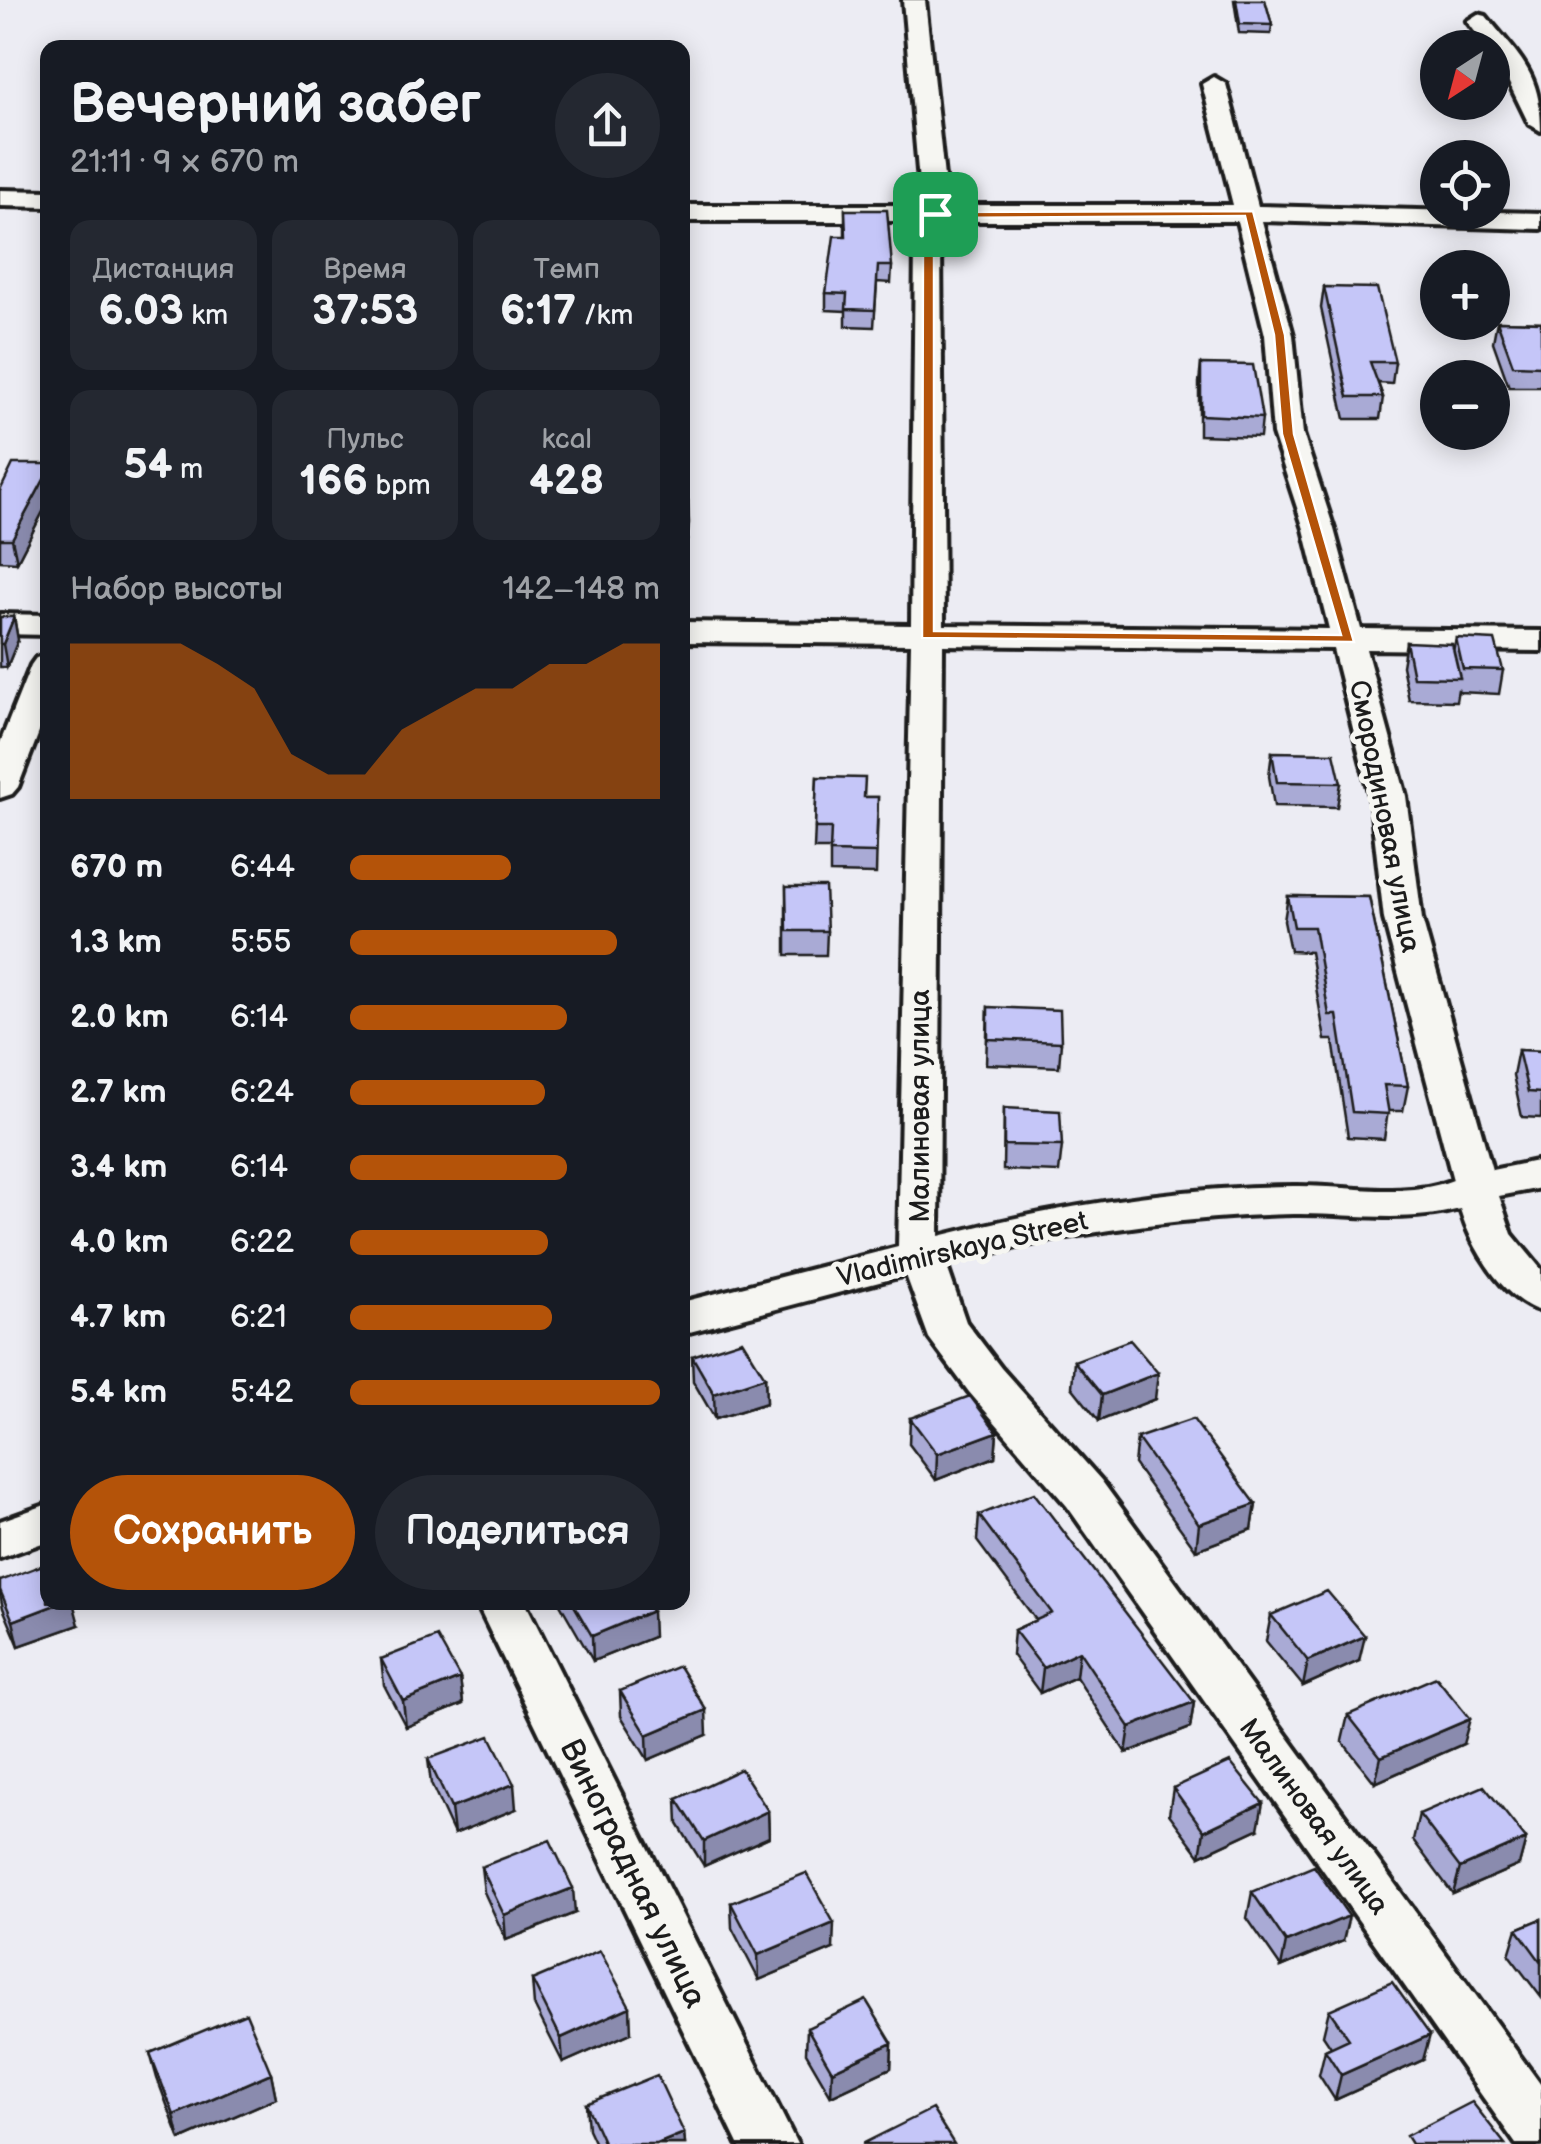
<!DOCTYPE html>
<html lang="ru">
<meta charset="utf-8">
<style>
body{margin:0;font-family:"Balsamiq Sans",sans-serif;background:#242831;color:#f1f3f6;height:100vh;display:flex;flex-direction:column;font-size:38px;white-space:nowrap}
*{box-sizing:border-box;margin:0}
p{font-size:32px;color:#9ea1a6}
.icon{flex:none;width:55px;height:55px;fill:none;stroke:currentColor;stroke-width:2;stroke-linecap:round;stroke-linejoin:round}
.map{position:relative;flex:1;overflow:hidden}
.panel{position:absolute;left:40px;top:40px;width:650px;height:1570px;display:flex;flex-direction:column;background:#171b24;border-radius:20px;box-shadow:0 5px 25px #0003}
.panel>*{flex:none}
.needle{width:65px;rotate:216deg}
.tools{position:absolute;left:1420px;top:30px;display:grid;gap:20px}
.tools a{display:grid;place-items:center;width:90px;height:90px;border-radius:50%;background:#171b24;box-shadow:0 5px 25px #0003;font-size:50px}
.pin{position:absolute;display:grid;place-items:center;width:85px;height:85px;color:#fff;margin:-42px;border-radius:20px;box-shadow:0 5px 15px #0006}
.round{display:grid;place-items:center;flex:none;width:105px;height:105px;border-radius:52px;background:#242831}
.head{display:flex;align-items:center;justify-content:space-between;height:170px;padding:0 30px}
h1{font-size:55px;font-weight:600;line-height:75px}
.figures{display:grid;grid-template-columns:repeat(3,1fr);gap:15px;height:170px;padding:10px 30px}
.figures div{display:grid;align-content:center;border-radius:20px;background:#242831;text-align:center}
.figures b{font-size:42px;font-weight:600}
.figures small{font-size:28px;font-weight:400}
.figures p{font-size:28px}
.chart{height:280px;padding:20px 30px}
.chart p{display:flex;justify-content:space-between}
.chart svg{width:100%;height:180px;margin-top:10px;fill:#b45309;opacity:.7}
.primary-button{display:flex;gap:20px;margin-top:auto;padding:20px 30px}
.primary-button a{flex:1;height:115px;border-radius:60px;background:#b45309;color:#fff;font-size:40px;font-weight:600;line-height:115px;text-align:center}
.primary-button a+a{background:#242831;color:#f1f3f6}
ul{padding:0 30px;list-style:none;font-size:32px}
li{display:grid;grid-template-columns:160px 120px 1fr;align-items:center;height:75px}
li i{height:25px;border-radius:12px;background:#b45309}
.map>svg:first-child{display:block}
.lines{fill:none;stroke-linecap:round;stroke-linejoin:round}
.minor-casing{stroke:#1c1c1c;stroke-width:8}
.minor{fill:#f6f6f2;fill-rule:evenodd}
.wall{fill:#a9aad5;stroke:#1c1c1c;stroke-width:2.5}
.shaded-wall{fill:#8a8bae;stroke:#1c1c1c;stroke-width:2.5}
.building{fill:#c5c6f8;stroke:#1c1c1c;stroke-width:2.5}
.route{fill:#b45309;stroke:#fff;stroke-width:2.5;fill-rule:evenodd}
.labels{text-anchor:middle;stroke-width:10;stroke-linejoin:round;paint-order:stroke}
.street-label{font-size:28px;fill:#1c1c1c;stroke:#f6f6f2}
.near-street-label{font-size:32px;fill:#1c1c1c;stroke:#f6f6f2}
</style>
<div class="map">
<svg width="1541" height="2144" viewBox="0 0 1541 2144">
<rect width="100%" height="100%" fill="#ececf3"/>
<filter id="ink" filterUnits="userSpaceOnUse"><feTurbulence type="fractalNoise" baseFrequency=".01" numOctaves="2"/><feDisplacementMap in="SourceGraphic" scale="20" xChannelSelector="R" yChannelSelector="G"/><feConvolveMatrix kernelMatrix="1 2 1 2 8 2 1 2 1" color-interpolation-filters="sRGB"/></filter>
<g filter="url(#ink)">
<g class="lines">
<!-- minor casing -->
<g class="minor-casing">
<path id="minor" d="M903 0H925L947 205H1233L1202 84 1214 77 1226 84 1258 206 1541 213V229L1262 221 1293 335 1303 434 1334 529 1361 629 1541 631V651L1366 649 1406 796 1422 919 1492 1170 1541 1160V1188L1499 1196 1512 1234 1541 1269V1311C1502 1300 1471 1246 1460 1209 1404 1224 1349 1213 1293 1214 1174 1217 1060 1234 946 1264L966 1322 1001 1368 1101 1480 1541 2085V2144H1516L1067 1506 969 1392 929 1338 906 1275 682 1334V1302L898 1247 911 644 682 642V622L911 625 915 246 921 221H682V205H921ZM946 221H1237L1265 335 1273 434 1304 529 1329 629 944 625 941 246ZM943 645 1333 649 1370 796 1384 919 1453 1180C1403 1199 1346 1185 1294 1186 1173 1187 1056 1206 939 1236Z
M1478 14 1486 16C1521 59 1541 73 1541 131L1529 124 1492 48H1487L1467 21Z
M0 190 48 191V207L0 206Z
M0 614 48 615V635L0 634Z
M48 655V709L18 787 12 794 0 798V743L31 665 36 658Z
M48 1504V1541L0 1558V1521Z
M476 1602H525L797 2144H738Z"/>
</g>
<!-- minor -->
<use href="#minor" class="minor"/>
</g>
<!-- wall -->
<path class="wall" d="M1234 0H1265L1272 25 1271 34 1239 33Z
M845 210 892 266 891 283 877 282 874 327 846 326V311L826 310V293L845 236Z
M1324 287 1395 362 1392 384 1378 383 1383 397 1380 419H1345L1321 308Z
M1497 321 1541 322V387H1509L1493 342Z
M1201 364 1262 418 1260 437 1199 435V383Z
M48 464V502L17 562 0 561V491Z
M0 617H14L18 640 7 667H0Z
M1456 638 1503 670 1499 694 1459 692 1458 689 1456 701 1409 700 1402 666 1406 642 1453 651Z
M1272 752 1341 783 1337 807 1274 806 1269 776Z
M817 777 864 797H878L876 874 830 873V849H814Z
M48 778V812L43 789Z
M786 887 827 931 826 955H786Z
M1288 896 1369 897 1408 1086 1403 1111H1388L1384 1139 1348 1137 1333 1040H1325L1310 952 1290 951 1284 921Z
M988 1007 1061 1042 1059 1067 986 1064Z
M1518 1050 1541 1051V1118L1522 1117 1513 1075Z
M1004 1108 1062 1146 1059 1172 1003 1170Z
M692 1356 765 1377 766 1403 715 1419 693 1381Z
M1074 1361 1155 1399 1099 1421 1072 1387Z
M910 1418 997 1432 995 1457 936 1480 909 1444Z
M1137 1438 1256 1504 1252 1529 1196 1550 1134 1464Z
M979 1515 1194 1702 1190 1728 1126 1753 1076 1677 1040 1693 1012 1655 1014 1630 1036 1620 977 1541Z
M0 1581 79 1625 19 1646 3 1608 0 1595Z
M559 1602H646L653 1637 593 1661Z
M1271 1615 1359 1661 1303 1686 1266 1641Z
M381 1659 460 1678 463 1704 406 1727 384 1685Z
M620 1691 707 1735 648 1760 621 1716Z
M1348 1715 1463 1744 1375 1783 1342 1741Z
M428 1759 516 1809 454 1834 431 1784Z
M1173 1788 1258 1829 1200 1856 1169 1814Z
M677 1799 768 1811 769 1837 704 1866 678 1824Z
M1419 1814 1526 1839 1519 1865 1453 1894 1413 1840Z
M481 1867 575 1913 506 1940 484 1892Z
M1252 1892 1343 1941 1281 1967 1247 1918Z
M731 1903 833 1949 759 1980 732 1928Z
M1541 1919V1997L1509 1955 1517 1929Z
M532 1980 631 2033 563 2063 534 2005Z
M1329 2010 1423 2060 1335 2100 1319 2075 1325 2050 1331 2047 1323 2035Z
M807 2028 892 2043 891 2068 831 2096 806 2053Z
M150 2053 271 2073 276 2098 180 2140 157 2078Z
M586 2104 684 2133 685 2144H595L588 2129Z"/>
<!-- shaded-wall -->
<path class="shaded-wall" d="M48 472V502L17 562 12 539Z
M688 501 689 523 682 583V556Z
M14 617 18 640 7 667 3 644Z
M1158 1373 1155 1399 1099 1421 1102 1395Z
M765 1377 766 1403 715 1419 714 1394Z
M997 1432 995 1457 936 1480 937 1454Z
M1256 1504 1252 1529 1196 1550 1199 1524Z
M63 1602H73L79 1625 19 1646 13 1621Z
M652 1611 653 1637 593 1661 592 1636Z
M1365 1636 1359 1661 1303 1686 1308 1661Z
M1079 1651 1076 1677 1040 1693 1043 1668Z
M460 1678 463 1704 406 1727 403 1701Z
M1194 1702 1190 1728 1126 1753 1130 1727Z
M706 1710 707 1735 648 1760 647 1735Z
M1470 1719 1463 1744 1375 1783 1381 1757Z
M514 1784 516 1809 454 1834 451 1808Z
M1263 1803 1258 1829 1200 1856 1204 1831Z
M768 1811 769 1837 704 1866V1841Z
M1526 1839 1519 1865 1453 1894 1460 1868Z
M573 1888 575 1913 506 1940 504 1915Z
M1349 1916 1343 1941 1281 1967 1286 1942Z
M834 1923 833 1949 759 1980 758 1955Z
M630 2007 631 2033 563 2063 561 2038Z
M1430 2035 1423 2060 1335 2100 1341 2075Z
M892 2043 891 2068 831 2096 832 2071Z
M271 2073 276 2098 180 2140 174 2115Z
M684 2133 685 2144H657Z"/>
<!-- building -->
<path class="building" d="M1236 0H1265L1272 25 1240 24Z
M845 210H887L892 266H878L875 310 846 309 847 294 826 293 834 236H846Z
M1324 287 1377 288 1395 362H1370L1383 397H1348Z
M1497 321 1541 322V366L1513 365Z
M1201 364 1253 365 1262 418 1201 415Z
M13 464H48V472L12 539H0V491Z
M682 501H688L682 556Z
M0 617H14L3 644H0Z
M1456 638 1495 640 1503 670 1463 669Z
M1406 642 1452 644 1460 678 1413 677Z
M1272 752 1334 753 1341 783 1277 782Z
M817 777 865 778 864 797H878L876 853 830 852 831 828H815Z
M786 887H825L827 931H787Z
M1288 896 1369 897 1408 1086 1384 1085 1389 1114 1352 1112 1337 1015H1329L1314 927H1294Z
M988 1007 1060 1010 1061 1042 988 1039Z
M1518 1050 1541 1051V1093L1528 1092Z
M1004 1108 1060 1111 1062 1146 1004 1145Z
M742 1340 765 1377 714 1394 692 1356Z
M1130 1340 1158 1373 1102 1395 1074 1361Z
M970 1396 997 1432 937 1454 910 1418Z
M1193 1419 1256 1504 1199 1524 1137 1438Z
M1034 1493 1194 1702 1130 1727 1079 1651 1043 1668 1014 1630 1052 1613 979 1515Z
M48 1563V1602H63L13 1621 0 1590V1581Z
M1327 1591 1365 1636 1308 1661 1271 1615Z
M572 1602H646L652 1611 592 1636Z
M437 1637 460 1678 403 1701 381 1659Z
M679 1666 706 1710 647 1735 620 1691Z
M1436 1677 1470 1719 1381 1757 1348 1715Z
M490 1736 514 1784 451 1808 428 1759Z
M1230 1762 1263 1803 1204 1831 1173 1788Z
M741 1769 768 1811 704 1841 677 1799Z
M1484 1786 1526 1839 1460 1868 1419 1814Z
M550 1840 573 1888 504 1915 481 1867Z
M1314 1866 1349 1916 1286 1942 1252 1892Z
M806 1873 834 1923 758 1955 731 1903Z
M1541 1919V1962L1517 1929Z
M600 1951 630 2007 561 2038 532 1980Z
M1392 1982 1430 2035 1341 2075 1325 2050 1349 2039 1329 2010Z
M866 2000 892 2043 832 2071 807 2028Z
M246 2013 271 2073 174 2115 150 2053Z
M657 2075 684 2133 657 2144H604L586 2104Z
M1472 2102 1505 2144H1411L1406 2136Z
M932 2109 954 2144H862Z"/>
</g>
<!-- route -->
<path class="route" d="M1253 211 1285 335 1294 434 1354 642 922 638 923 246 931 212ZM1245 216 1274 335 1282 434 1341 635 934 631V246L939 218Z"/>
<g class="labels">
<!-- street labels -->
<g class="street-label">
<text transform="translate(1386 816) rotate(79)" y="10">Смородиновая улица</text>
<text transform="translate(919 1106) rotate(-90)" y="10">Малиновая улица</text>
<text transform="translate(962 1248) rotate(-13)" y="10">Vladimirskaya Street</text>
<text transform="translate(1315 1816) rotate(54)" y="10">Малиновая улица</text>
</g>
<!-- near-street labels -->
<g class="near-street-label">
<text transform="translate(634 1873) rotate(64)" y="11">Виноградная улица</text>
</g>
</g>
</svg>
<div class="tools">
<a><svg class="needle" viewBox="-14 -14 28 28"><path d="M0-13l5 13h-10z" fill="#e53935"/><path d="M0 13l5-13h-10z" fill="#9ea1a6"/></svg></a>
<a><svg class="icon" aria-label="locate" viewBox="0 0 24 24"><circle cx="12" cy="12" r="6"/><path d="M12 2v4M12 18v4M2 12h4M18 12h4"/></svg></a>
<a>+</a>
<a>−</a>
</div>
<div class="pin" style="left:935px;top:214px;background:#1e9e55"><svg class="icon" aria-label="arrive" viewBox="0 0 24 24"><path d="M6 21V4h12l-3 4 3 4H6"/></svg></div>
<section class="panel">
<div class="head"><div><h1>Вечерний забег</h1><p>21:11 · 9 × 670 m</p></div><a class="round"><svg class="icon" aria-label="share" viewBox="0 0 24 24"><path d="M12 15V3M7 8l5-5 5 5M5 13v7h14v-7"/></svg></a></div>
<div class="figures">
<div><p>Дистанция</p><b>6.03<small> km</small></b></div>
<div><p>Время</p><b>37:53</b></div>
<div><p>Темп</p><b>6:17<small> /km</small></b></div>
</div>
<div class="figures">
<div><b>54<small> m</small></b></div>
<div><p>Пульс</p><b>166<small> bpm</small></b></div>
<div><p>kcal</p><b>428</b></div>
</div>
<div class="chart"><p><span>Набор высоты</span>142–148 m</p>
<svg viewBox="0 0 160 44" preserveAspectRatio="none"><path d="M0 44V6L10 6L20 6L30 6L40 11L50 17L60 33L70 38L80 38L90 27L100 22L110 17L120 17L130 11L140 11L150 6L160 6V44z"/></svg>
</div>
<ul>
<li><b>670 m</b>6:44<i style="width:52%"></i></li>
<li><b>1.3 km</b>5:55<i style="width:86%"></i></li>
<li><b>2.0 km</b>6:14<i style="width:70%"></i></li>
<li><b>2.7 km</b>6:24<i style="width:63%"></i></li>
<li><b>3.4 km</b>6:14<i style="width:70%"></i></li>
<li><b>4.0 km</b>6:22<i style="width:64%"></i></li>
<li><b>4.7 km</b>6:21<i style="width:65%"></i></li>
<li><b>5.4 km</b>5:42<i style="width:100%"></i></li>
</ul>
<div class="primary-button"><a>Сохранить</a><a>Поделиться</a></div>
</section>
</div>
